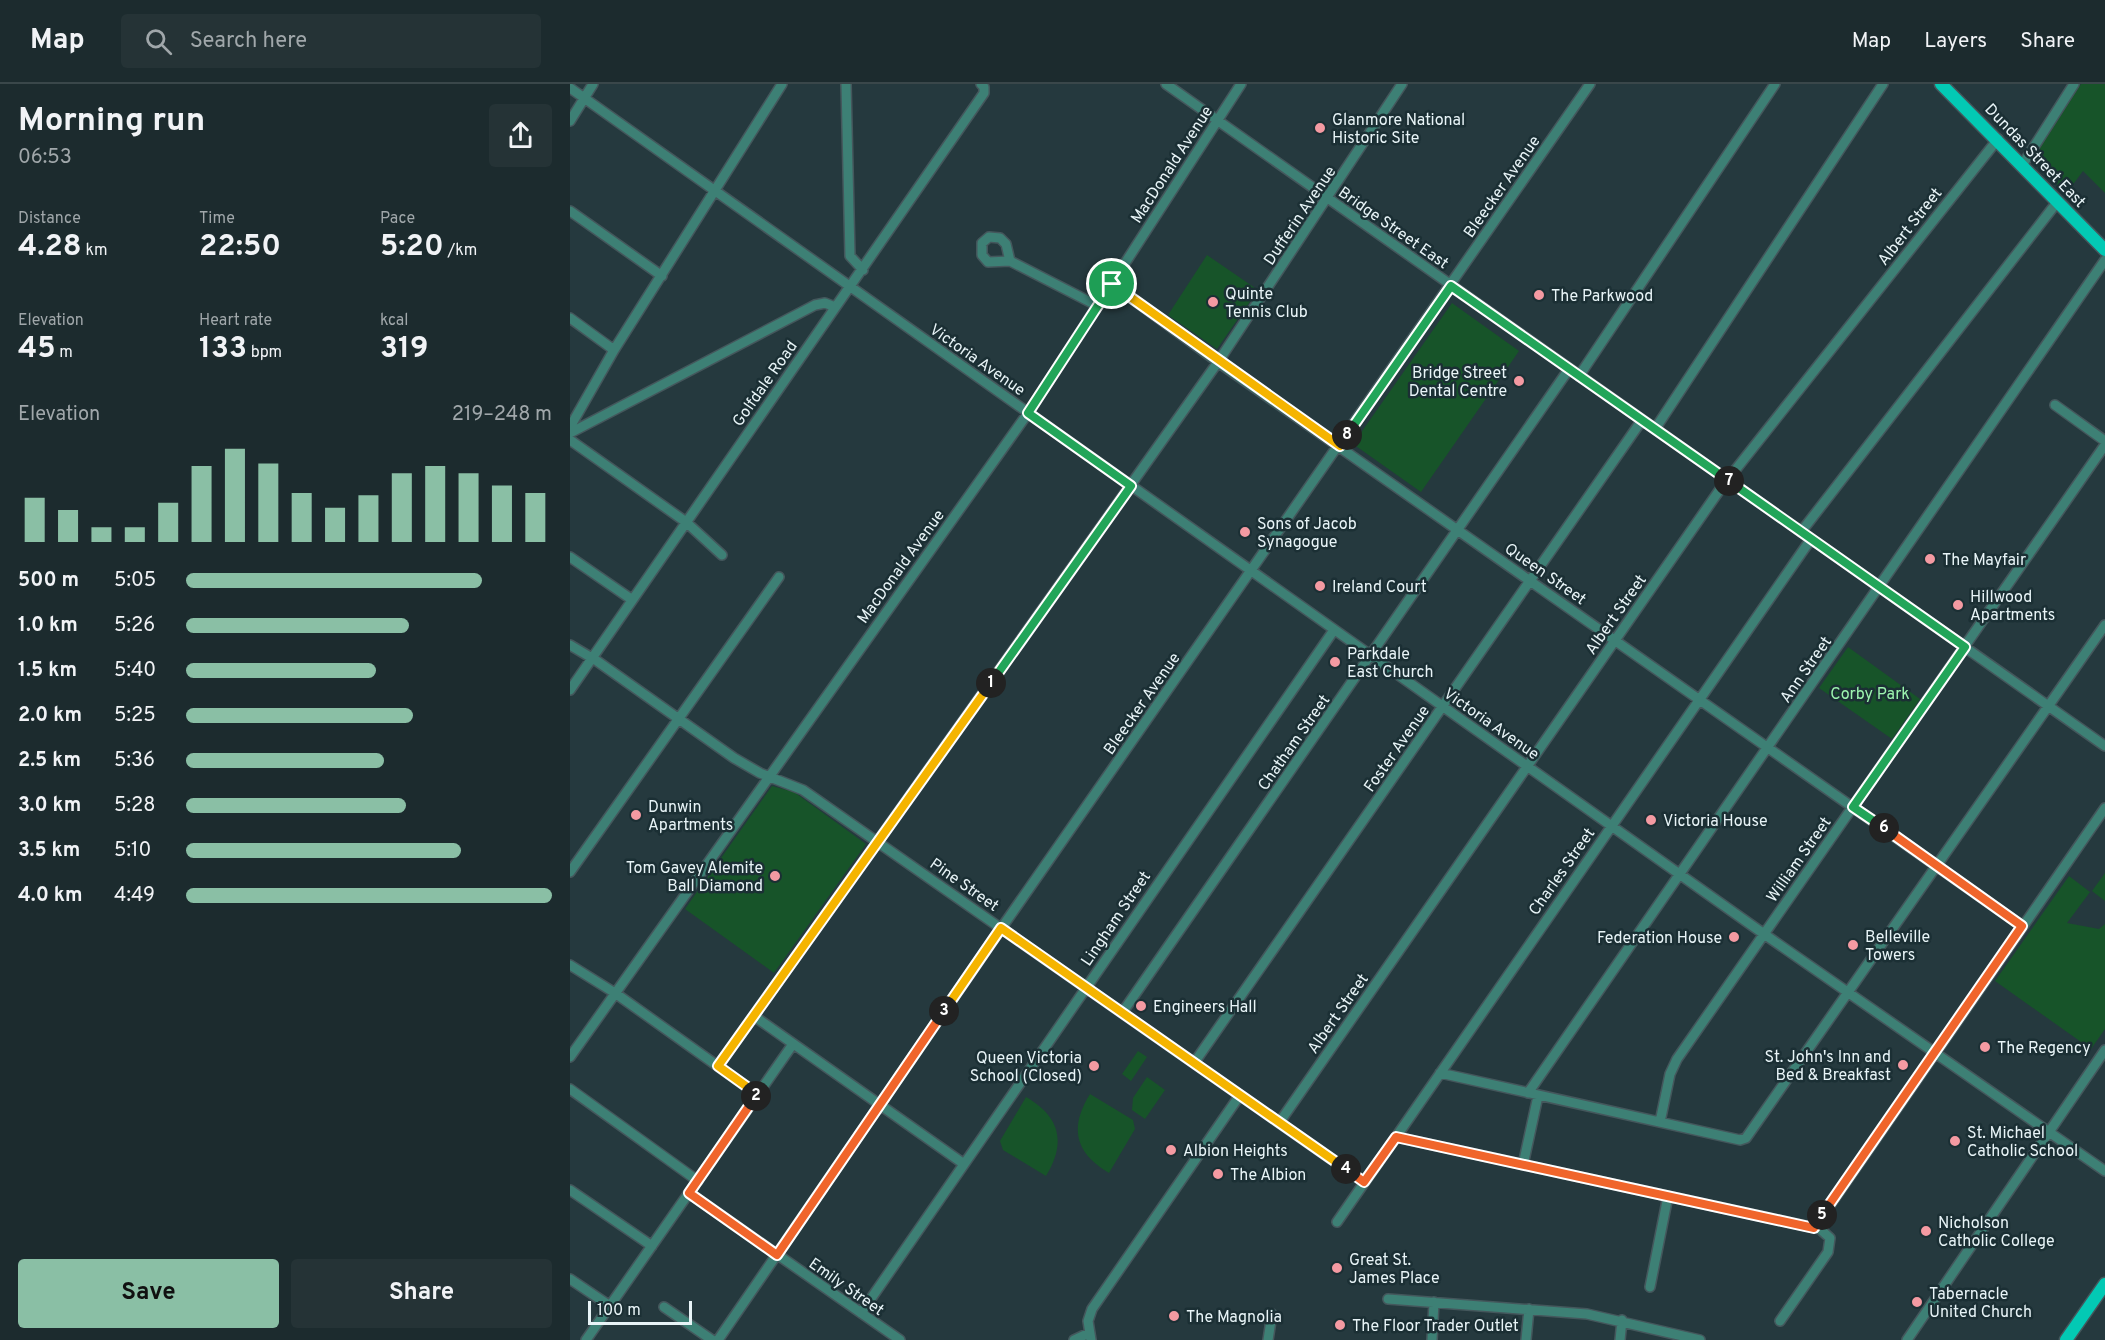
<!DOCTYPE html>
<meta charset="utf-8">
<style>
body{margin:0;font-family:Overpass,sans-serif;background:#253336;color:#f1f3f6;height:100vh;display:flex;flex-direction:column;font-size:22px;white-space:nowrap}
*{box-sizing:border-box;margin:0}
p{font-size:20px;color:#a0a7aa}
.icon{flex:none;width:33px;height:33px;fill:none;stroke:currentColor;stroke-width:2;stroke-linecap:round;stroke-linejoin:round}
.map{position:relative;flex:1;overflow:hidden}
.drawer{display:flex;flex-direction:column;background:#1c2b2e;width:570px}
.drawer>*{flex:none}
.scale{position:absolute;left:18px;bottom:15px;width:104px;box-sizing:border-box;padding-left:6px;border:3px solid #e8f4f7;border-top:0;font-size:16px;line-height:21px;white-space:nowrap;color:#e8f4f7;-webkit-text-stroke:4px #1b2f34;paint-order:stroke}
.pin{position:absolute;display:grid;place-items:center;width:51px;height:51px;color:#fff;margin:-26px;border:3px solid #fff;border-radius:50%;box-shadow:0 2px 6px #0007}
.km{position:absolute;width:30px;height:30px;margin:-15px;border-radius:50%;background:#222;color:#fff;font-size:16px;line-height:30px;text-align:center}
.round{display:grid;place-items:center;flex:none;width:63px;height:63px;border-radius:6px;background:#253336}
.headline{display:flex;align-items:center;justify-content:space-between;height:102px;padding:0 18px}
h1{font-size:33px;font-weight:700;line-height:45px}
.metrics{display:grid;grid-template-columns:repeat(3,1fr);gap:9px;height:102px;padding:6px 18px}
.metrics div{display:grid;align-content:center}
.metrics b{font-size:30px;font-weight:700}
.metrics small{font-size:16px;font-weight:400}
.metrics p{font-size:16px}
.chart{height:168px;padding:12px 18px}
.chart p{display:flex;justify-content:space-between}
.chart svg{width:100%;height:108px;margin-top:6px;stroke:#8abfa5;stroke-width:6}
.cta{display:flex;gap:12px;margin-top:auto;padding:12px 18px}
.cta a{flex:1;height:69px;border-radius:6px;background:#8abfa5;color:#111;font-size:24px;font-weight:700;line-height:69px;text-align:center}
.cta a+a{background:#253336;color:#f1f3f6}
ul{padding:0 18px;list-style:none;font-size:20px}
li{display:grid;grid-template-columns:96px 72px 1fr;align-items:center;height:45px}
li i{height:15px;border-radius:8px;background:#8abfa5}
header{display:flex;align-items:center;gap:36px;box-sizing:border-box;height:84px;padding:0 30px;background:#1c2b2e;border-bottom:2px solid #3a474a}
header strong{font-size:28px}
nav{display:flex;gap:33px;margin-inline-start:auto;font-size:21px}
.search{width:420px;height:54px;background:#253336;display:flex;align-items:center;gap:15px;box-sizing:border-box;padding:0 21px;border-radius:6px;color:#a0a7aa;font-size:22px}
main{display:flex;flex:1;min-height:0}
.map>svg:first-child{display:block}
.green{fill:#175429}
.lines{fill:none;stroke-linecap:round;stroke-linejoin:round}
.minor-casing{stroke:#44575c;stroke-width:12}
.major-casing{stroke:#44575c;stroke-width:15}
.minor{stroke:#3d8075;stroke-width:9}
.major{stroke:#03c9b4;stroke-width:12}
.split-1-casing{stroke:#fff;stroke-width:12}
.split-2-casing{stroke:#fff;stroke-width:12}
.split-3-casing{stroke:#fff;stroke-width:12}
.split-4-casing{stroke:#fff;stroke-width:12}
.split-5-casing{stroke:#fff;stroke-width:12}
.split-6-casing{stroke:#fff;stroke-width:12}
.split-7-casing{stroke:#fff;stroke-width:12}
.split-8-casing{stroke:#fff;stroke-width:12}
.split-9-casing{stroke:#fff;stroke-width:12}
.split-1{stroke:#22a559;stroke-width:8}
.split-2{stroke:#f5b400;stroke-width:8}
.split-3{stroke:#f0652b;stroke-width:8}
.split-4{stroke:#f5b400;stroke-width:8}
.split-5{stroke:#f0652b;stroke-width:8}
.split-6{stroke:#f0652b;stroke-width:8}
.split-7{stroke:#22a559;stroke-width:8}
.split-8{stroke:#22a559;stroke-width:8}
.split-9{stroke:#f5b400;stroke-width:8}
.poi-dot{fill:#f49aa2;stroke:#1b2f34;stroke-width:2}
.labels{text-anchor:middle;stroke-width:5;stroke-linejoin:round;paint-order:stroke}
.poi-label{font-size:16px;fill:#e8f4f7;stroke:#1b2f34;text-anchor:start}
.street-label{font-size:16px;fill:#e8f4f7;stroke:#1b2f34}
.park-label{font-size:16px;fill:#9df5af;stroke:#1b2f34}
</style>
<header>
<strong>Map</strong>
<div class="search"><svg class="icon" aria-label="search" viewBox="0 0 24 24"><circle cx="10" cy="10" r="6"/><path d="M15 15l6 6"/></svg>Search here</div>
<nav><a>Map</a><a>Layers</a><a>Share</a></nav>
</header>
<main>
<section class="drawer">
<div class="headline"><div><h1>Morning run</h1><p>06:53</p></div><a class="round"><svg class="icon" aria-label="share" viewBox="0 0 24 24"><path d="M12 15V3M7 8l5-5 5 5M5 13v7h14v-7"/></svg></a></div>
<div class="metrics">
<div><p>Distance</p><b>4.28<small> km</small></b></div>
<div><p>Time</p><b>22:50</b></div>
<div><p>Pace</p><b>5:20<small> /km</small></b></div>
</div>
<div class="metrics">
<div><p>Elevation</p><b>45<small> m</small></b></div>
<div><p>Heart rate</p><b>133<small> bpm</small></b></div>
<div><p>kcal</p><b>319</b></div>
</div>
<div class="chart"><p><span>Elevation</span>219–248 m</p>
<svg viewBox="0 0 160 44" preserveAspectRatio="none"><path d="M5 44V26M15 44V31M25 44V38M35 44V38M45 44V28M55 44V13M65 44V6M75 44V12M85 44V24M95 44V30M105 44V25M115 44V16M125 44V13M135 44V16M145 44V21M155 44V24"/></svg>
</div>
<ul>
<li><b>500 m</b>5:05<i style="width:81%"></i></li>
<li><b>1.0 km</b>5:26<i style="width:61%"></i></li>
<li><b>1.5 km</b>5:40<i style="width:52%"></i></li>
<li><b>2.0 km</b>5:25<i style="width:62%"></i></li>
<li><b>2.5 km</b>5:36<i style="width:54%"></i></li>
<li><b>3.0 km</b>5:28<i style="width:60%"></i></li>
<li><b>3.5 km</b>5:10<i style="width:75%"></i></li>
<li><b>4.0 km</b>4:49<i style="width:100%"></i></li>
</ul>
<div class="cta"><a>Save</a><a>Share</a></div>
</section>
<div class="map">
<svg width="1535" height="1256" viewBox="0 0 1535 1256">
<rect width="100%" height="100%" fill="#25393e"/>
<!-- green -->
<path class="green" d="M1511 0H1535V109L1513 87 1496 110 1463 75Z
M637 171 688 206 647 265 598 231Z
M882 219 949 267 851 408 783 360Z
M1278 563 1350 615 1322 655 1249 604Z
M202 702 224 708 296 760 204 889 115 825Z
M1535 789V817L1522 807Z
M1499 792 1520 808 1497 839 1529 845 1535 840V945L1521 965 1425 897Z
M568 967 577 973 561 997 552 990Z
M577 993 595 1006 575 1035 562 1026 563 1014Z
M520 1010 563 1036 565 1045 539 1089C505 1069 499 1044 520 1010Z
M456 1013C491 1033 496 1059 476 1092L433 1066 430 1057Z"/>
<g class="lines">
<!-- minor casing -->
<g class="minor-casing">
<path id="minor" d="M276 0 280 172 293 186
M596 0 1535 662
M0 4 1194 850 1535 1087
M0 37 23 0
M1453 80 1504 0
M0 127 92 192
M440 177 418 178 412 171V159L419 153 430 154 436 160 440 177 528 222
M542 200 648 278 1452 842
M0 234 44 266
M1009 292 1205 0
M1485 321 1535 357
M0 343 44 266 212 0
M1085 345 1313 0
M0 349 245 221 255 219 265 223
M0 356 116 438 152 471
M1231 448 1488 117
M0 473 61 515
M0 561 27 577 164 674 190 689 233 706 794 1098
M0 606 414 9V3L411 0
M0 788 209 493
M0 881 45 909 187 1010
M552 929 999 285
M184 932 394 1080
M0 973 458 329 671 0
M624 979 1072 336
M148 982 648 278 832 0
M870 989 1170 1056 1176 1054 1535 541
M0 1005 128 1097
M958 1009 1535 176
M1090 1038 1100 990 1107 975 1535 361
M709 1039 1151 404 1428 55
M826 1053 1250 1145 1260 1154 1258 1168 1210 1237
M953 1081 968 1012
M0 1106 82 1162
M119 1109 330 1256
M767 1138 1241 455
M1244 1144 1535 724
M0 1195 40 1222
M1080 1203 1098 1112
M818 1215 1017 1230 1130 1256
M94 1223 142 1256
M291 1229 764 546
M16 1256 223 960
M148 1256 428 849 1020 0
M504 1256 519 1249
M521 1256 518 1237 522 1225 670 1011
M698 1256 702 1230
M862 1256 864 1218
M956 1256 959 1225
M1050 1256 1052 1236
M1337 1256 1535 966"/>
</g>
<!-- major casing -->
<g class="major-casing">
<path id="major" d="M1371 0 1535 166
M1496 1256 1535 1200"/>
</g>
<!-- minor -->
<use href="#minor" class="minor"/>
<!-- major -->
<use href="#major" class="major"/>
</g>
<g class="lines">
<!-- split-1 casing -->
<g class="split-1-casing">
<path id="split-1" d="M421 599 561 402 458 329 542 200"/>
</g>
<!-- split-2 casing -->
<g class="split-2-casing">
<path id="split-2" d="M186 1012 187 1010 148 982 421 599"/>
</g>
<!-- split-3 casing -->
<g class="split-3-casing">
<path id="split-3" d="M186 1012 119 1109 207 1171 374 927"/>
</g>
<!-- split-4 casing -->
<g class="split-4-casing">
<path id="split-4" d="M374 927 431 844 776 1085"/>
</g>
<!-- split-5 casing -->
<g class="split-5-casing">
<path id="split-5" d="M776 1085 794 1098 826 1053 1244 1144 1252 1131"/>
</g>
<!-- split-6 casing -->
<g class="split-6-casing">
<path id="split-6" d="M1252 1131 1452 842 1314 744"/>
</g>
<!-- split-7 casing -->
<g class="split-7-casing">
<path id="split-7" d="M1159 397 1395 563 1283 723 1314 744"/>
</g>
<!-- split-8 casing -->
<g class="split-8-casing">
<path id="split-8" d="M777 351 881 202 1159 397"/>
</g>
<!-- split-9 casing -->
<g class="split-9-casing">
<path id="split-9" d="M542 200 770 362 777 351"/>
</g>
<!-- split-1 -->
<use href="#split-1" class="split-1"/>
<!-- split-2 -->
<use href="#split-2" class="split-2"/>
<!-- split-3 -->
<use href="#split-3" class="split-3"/>
<!-- split-4 -->
<use href="#split-4" class="split-4"/>
<!-- split-5 -->
<use href="#split-5" class="split-5"/>
<!-- split-6 -->
<use href="#split-6" class="split-6"/>
<!-- split-7 -->
<use href="#split-7" class="split-7"/>
<!-- split-8 -->
<use href="#split-8" class="split-8"/>
<!-- split-9 -->
<use href="#split-9" class="split-9"/>
</g>
<!-- markers -->
<g class="poi-dot">
<circle cx="750" cy="44" r="6"/>
<circle cx="969" cy="211" r="6"/>
<circle cx="643" cy="218" r="6"/>
<circle cx="949" cy="297" r="6"/>
<circle cx="675" cy="448" r="6"/>
<circle cx="1360" cy="475" r="6"/>
<circle cx="750" cy="502" r="6"/>
<circle cx="1388" cy="521" r="6"/>
<circle cx="765" cy="578" r="6"/>
<circle cx="66" cy="731" r="6"/>
<circle cx="1081" cy="736" r="6"/>
<circle cx="205" cy="792" r="6"/>
<circle cx="1164" cy="853" r="6"/>
<circle cx="1283" cy="861" r="6"/>
<circle cx="571" cy="922" r="6"/>
<circle cx="1415" cy="963" r="6"/>
<circle cx="1333" cy="981" r="6"/>
<circle cx="524" cy="982" r="6"/>
<circle cx="1385" cy="1057" r="6"/>
<circle cx="601" cy="1066" r="6"/>
<circle cx="648" cy="1090" r="6"/>
<circle cx="1356" cy="1147" r="6"/>
<circle cx="767" cy="1184" r="6"/>
<circle cx="1347" cy="1218" r="6"/>
<circle cx="604" cy="1232" r="6"/>
<circle cx="770" cy="1241" r="6"/>
</g>
<g class="labels">
<!-- poi labels -->
<g class="poi-label">
<text x="762" y="41">Glanmore National<tspan x="762" dy="18">Historic Site</tspan></text>
<text x="655" y="215">Quinte<tspan x="655" dy="18">Tennis Club</tspan></text>
<text x="981" y="217">The Parkwood</text>
<text x="937" y="294" text-anchor="end">Bridge Street<tspan x="937" dy="18">Dental Centre</tspan></text>
<text x="687" y="445">Sons of Jacob<tspan x="687" dy="18">Synagogue</tspan></text>
<text x="1372" y="481">The Mayfair</text>
<text x="762" y="508">Ireland Court</text>
<text x="1400" y="518">Hillwood<tspan x="1400" dy="18">Apartments</tspan></text>
<text x="777" y="575">Parkdale<tspan x="777" dy="18">East Church</tspan></text>
<text x="78" y="728">Dunwin<tspan x="78" dy="18">Apartments</tspan></text>
<text x="1093" y="742">Victoria House</text>
<text x="193" y="789" text-anchor="end">Tom Gavey Alemite<tspan x="193" dy="18">Ball Diamond</tspan></text>
<text x="1295" y="858">Belleville<tspan x="1295" dy="18">Towers</tspan></text>
<text x="1152" y="859" text-anchor="end">Federation House</text>
<text x="583" y="928">Engineers Hall</text>
<text x="1427" y="969">The Regency</text>
<text x="1321" y="978" text-anchor="end">St. John's Inn and<tspan x="1321" dy="18">Bed &amp; Breakfast</tspan></text>
<text x="512" y="979" text-anchor="end">Queen Victoria<tspan x="512" dy="18">School (Closed)</tspan></text>
<text x="1397" y="1054">St. Michael<tspan x="1397" dy="18">Catholic School</tspan></text>
<text x="613" y="1072">Albion Heights</text>
<text x="660" y="1096">The Albion</text>
<text x="1368" y="1144">Nicholson<tspan x="1368" dy="18">Catholic College</tspan></text>
<text x="779" y="1181">Great St.<tspan x="779" dy="18">James Place</tspan></text>
<text x="1359" y="1215">Tabernacle<tspan x="1359" dy="18">United Church</tspan></text>
<text x="616" y="1238">The Magnolia</text>
<text x="782" y="1247">The Floor Trader Outlet</text>
</g>
<!-- street labels -->
<g class="street-label">
<text transform="translate(1466 71) rotate(46)" y="6">Dundas Street East</text>
<text transform="translate(601 80) rotate(-57)" y="6">MacDonald Avenue</text>
<text transform="translate(931 102) rotate(-55)" y="6">Bleecker Avenue</text>
<text transform="translate(729 131) rotate(-56)" y="6">Dufferin Avenue</text>
<text transform="translate(1339 142) rotate(-52)" y="6">Albert Street</text>
<text transform="translate(824 143) rotate(35)" y="6">Bridge Street East</text>
<text transform="translate(408 275) rotate(35)" y="6">Victoria Avenue</text>
<text transform="translate(194 299) rotate(-55)" y="6">Golfdale Road</text>
<text transform="translate(330 482) rotate(-54)" y="6">MacDonald Avenue</text>
<text transform="translate(976 489) rotate(35)" y="6">Queen Street</text>
<text transform="translate(1045 530) rotate(-55)" y="6">Albert Street</text>
<text transform="translate(1235 585) rotate(-55)" y="6">Ann Street</text>
<text transform="translate(571 619) rotate(-55)" y="6">Bleecker Avenue</text>
<text transform="translate(922 639) rotate(35)" y="6">Victoria Avenue</text>
<text transform="translate(723 658) rotate(-55)" y="6">Chatham Street</text>
<text transform="translate(826 664) rotate(-55)" y="6">Foster Avenue</text>
<text transform="translate(1228 775) rotate(-55)" y="6">William Street</text>
<text transform="translate(991 787) rotate(-55)" y="6">Charles Street</text>
<text transform="translate(395 800) rotate(35)" y="6">Pine Street</text>
<text transform="translate(545 834) rotate(-56)" y="6">Lingham Street</text>
<text transform="translate(767 929) rotate(-55)" y="6">Albert Street</text>
<text transform="translate(277 1202) rotate(35)" y="6">Emily Street</text>
</g>
<!-- park labels -->
<g class="park-label">
<text x="1300" y="615">Corby Park</text>
</g>
</g>
</svg>
<div class="scale">100 m</div>
<div class="pin" style="left:542px;top:200px;background:#1e9e55"><svg class="icon" aria-label="arrive" viewBox="0 0 24 24"><path d="M6 21V4h12l-3 4 3 4H6"/></svg></div>
<b class="km" style="left:421px;top:599px">1</b>
<b class="km" style="left:186px;top:1012px">2</b>
<b class="km" style="left:374px;top:927px">3</b>
<b class="km" style="left:776px;top:1085px">4</b>
<b class="km" style="left:1252px;top:1131px">5</b>
<b class="km" style="left:1314px;top:744px">6</b>
<b class="km" style="left:1159px;top:397px">7</b>
<b class="km" style="left:777px;top:351px">8</b>
</div>
</main>
